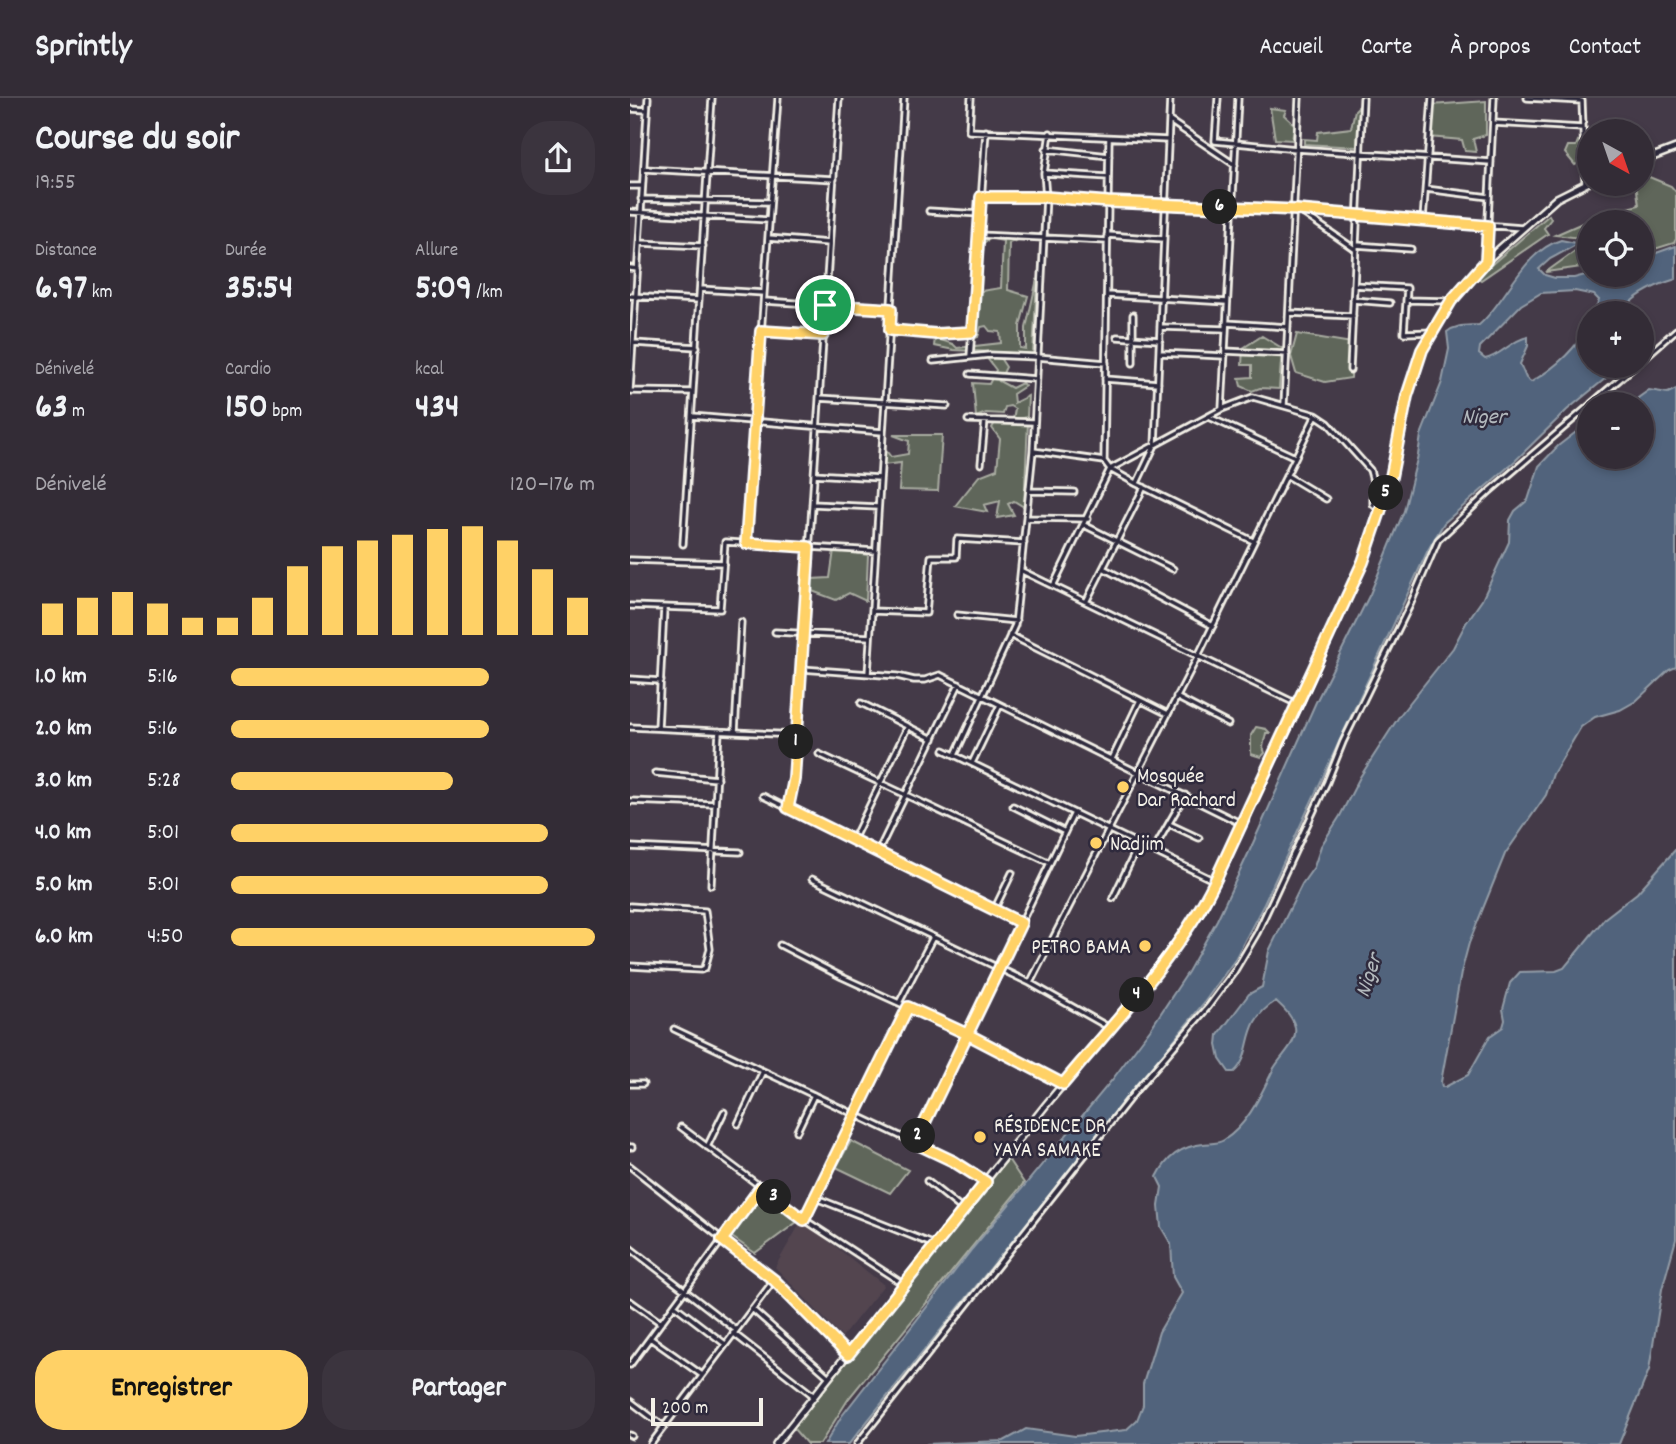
<!DOCTYPE html>
<html lang="fr">
<meta charset="utf-8">
<style>
body{margin:0;font-family:Dekko,sans-serif;background:#3b343e;color:#f1f3f6;height:100vh;display:flex;flex-direction:column;font-size:26px;white-space:nowrap}
*{box-sizing:border-box;margin:0}
p{font-size:23px;color:#a9a7ad}
.icon{flex:none;width:38px;height:38px;fill:none;stroke:currentColor;stroke-width:2;stroke-linecap:round;stroke-linejoin:round}
.map{position:relative;flex:1;overflow:hidden}
.sheet{display:flex;flex-direction:column;background:#332c36;width:630px}
.sheet>*{flex:none}
.needle{width:46px;rotate:140deg}
.tools{position:absolute;left:947px;top:21px;display:grid;gap:14px}
.tools a{display:grid;place-items:center;width:77px;height:77px;border-radius:50%;background:#332c36;box-shadow:0 4px 10px #0003,0 0 0 2px #4e4851;font-size:35px}
.scale{position:absolute;left:21px;bottom:18px;width:112px;box-sizing:border-box;padding-left:7px;border:4px solid #f4f1e8;border-top:0;font-size:19px;line-height:24px;white-space:nowrap;color:#f4f1e8;-webkit-text-stroke:5px #2f2a3d;paint-order:stroke}
.pin{position:absolute;display:grid;place-items:center;width:60px;height:60px;color:#fff;margin:-30px;border:4px solid #fff;border-radius:50%;box-shadow:0 2px 7px #0007}
.km{position:absolute;width:35px;height:35px;margin:-18px;border-radius:50%;background:#222;color:#fff;font-size:19px;line-height:35px;text-align:center}
.round{display:grid;place-items:center;flex:none;width:74px;height:74px;border-radius:28px;background:#3b343e}
.overview{display:flex;align-items:center;justify-content:space-between;height:119px;padding:0 35px}
h1{font-size:38px;font-weight:800;line-height:52px}
.metrics{display:grid;grid-template-columns:repeat(3,1fr);gap:10px;height:119px;padding:7px 35px}
.metrics div{display:grid;align-content:center}
.metrics b{font-size:35px;font-weight:800}
.metrics small{font-size:19px;font-weight:400}
.metrics p{font-size:19px}
.chart{height:196px;padding:14px 35px}
.chart p{display:flex;justify-content:space-between}
.chart svg{width:100%;height:126px;margin-top:7px;stroke:#ffd166;stroke-width:6}
.cta{display:flex;gap:14px;margin-top:auto;padding:14px 35px}
.cta a{flex:1;height:80px;border-radius:28px;background:#ffd166;color:#111;font-size:28px;font-weight:800;line-height:80px;text-align:center}
.cta a+a{background:#3b343e;color:#f1f3f6}
ul{padding:0 35px;list-style:none;font-size:23px}
li{display:grid;grid-template-columns:112px 84px 1fr;align-items:center;height:52px}
li i{height:18px;border-radius:9px;background:#ffd166}
header{display:flex;align-items:center;gap:42px;box-sizing:border-box;height:98px;padding:0 35px;background:#332c36;border-bottom:2px solid #4e4851}
header strong{font-size:33px}
nav{display:flex;gap:38px;margin-inline-start:auto;font-size:24px}
main{display:flex;flex:1;min-height:0}
.map>svg:first-child{display:block}
.built{fill:#524550}
.green{fill:#5e665a;stroke:#a9aca1;stroke-width:2}
.water{fill:#51647c;stroke:#929ca7;stroke-width:2}
.lines{fill:none;stroke-linecap:round;stroke-linejoin:round}
.street-casing{stroke:#f4f1e8;stroke-width:9}
.secondary-casing{stroke:#f4f1e8;stroke-width:10}
.street{stroke:#2f2a3d;stroke-width:3.5}
.secondary{stroke:#2f2a3d;stroke-width:5}
.route-casing{stroke:#fff;stroke-width:14}
.route{stroke:#ffd166;stroke-width:9}
.poi-dot{fill:#ffd166;stroke:#2f2a3d;stroke-width:2.5}
.labels{text-anchor:middle;stroke-width:5;stroke-linejoin:round;paint-order:stroke}
.poi-label{font-size:21px;fill:#f4f1e8;stroke:#2f2a3d;text-anchor:start}
.water-label{font-size:23px;font-style:italic;fill:#b3b9bd;stroke:#2f2a3d}
</style>
<header>
<strong>Sprintly</strong>
<nav><a>Accueil</a><a>Carte</a><a>À propos</a><a>Contact</a></nav>
</header>
<main>
<section class="sheet">
<div class="overview"><div><h1>Course du soir</h1><p>19:55</p></div><a class="round"><svg class="icon" aria-label="share" viewBox="0 0 24 24"><path d="M12 15V3M7 8l5-5 5 5M5 13v7h14v-7"/></svg></a></div>
<div class="metrics">
<div><p>Distance</p><b>6.97<small> km</small></b></div>
<div><p>Durée</p><b>35:54</b></div>
<div><p>Allure</p><b>5:09<small> /km</small></b></div>
</div>
<div class="metrics">
<div><p>Dénivelé</p><b>63<small> m</small></b></div>
<div><p>Cardio</p><b>150<small> bpm</small></b></div>
<div><p>kcal</p><b>434</b></div>
</div>
<div class="chart"><p><span>Dénivelé</span>120–176 m</p>
<svg viewBox="0 0 160 44" preserveAspectRatio="none"><path d="M5 44V33M15 44V31M25 44V29M35 44V33M45 44V38M55 44V38M65 44V31M75 44V20M85 44V13M95 44V11M105 44V9M115 44V7M125 44V6M135 44V11M145 44V21M155 44V31"/></svg>
</div>
<ul>
<li><b>1.0 km</b>5:16<i style="width:71%"></i></li>
<li><b>2.0 km</b>5:16<i style="width:71%"></i></li>
<li><b>3.0 km</b>5:28<i style="width:61%"></i></li>
<li><b>4.0 km</b>5:01<i style="width:87%"></i></li>
<li><b>5.0 km</b>5:01<i style="width:87%"></i></li>
<li><b>6.0 km</b>4:50<i style="width:100%"></i></li>
</ul>
<div class="cta"><a>Enregistrer</a><a>Partager</a></div>
</section>
<div class="map">
<svg width="1046" height="1346" viewBox="0 0 1046 1346">
<rect width="100%" height="100%" fill="#443a48"/>
<filter id="ink" filterUnits="userSpaceOnUse"><feTurbulence type="fractalNoise" baseFrequency=".0143" numOctaves="2"/><feDisplacementMap in="SourceGraphic" scale="14" xChannelSelector="R" yChannelSelector="G"/><feConvolveMatrix kernelMatrix="1 2 1 2 8 2 1 2 1" color-interpolation-filters="sRGB"/></filter>
<g filter="url(#ink)">
<!-- built -->
<path class="built" d="M172 1122 254 1187 212 1239 145 1169Z"/>
<!-- green -->
<path class="green" d="M856 3V37L843 41 846 54 835 53 832 42 799 39 801 7Z
M729 8 727 49 674 46V41L687 42 688 34 721 30 725 12Z
M640 10 656 12 654 17 665 27 662 42 645 41Z
M959 37V72L954 62V52H949L951 58 949 65 945 67 935 55 938 48H946L948 43 952 45 954 38Z
M1012 76 1041 88 1046 94V141L1044 145 1012 155V124H959V141L925 137 973 116 1009 107 1006 86H1012Z
M919 117 921 121 914 130 918 136 851 182 847 179Z
M358 136 360 141 353 145 351 193 371 190 373 143 363 141 364 136H387L391 141 379 145 378 192 398 198 390 228V250L396 251V230L407 181 403 256 324 252 304 248 305 240 323 246 327 250 371 245 370 234 360 233 356 228 351 229 348 239 340 242 349 141Z
M959 143V168L916 174Z
M667 236 722 245 721 280 695 284 666 275 661 258Z
M632 238 652 250 649 291 630 290 622 293 611 288 609 280 622 279V267H612L613 250Z
M356 259 370 260 376 269 369 283 382 290 392 285 395 288 383 296 384 305 398 298 397 319 383 322 385 311 380 308 375 309 373 316 356 315 346 319 343 285 359 286 366 272Z
M366 323 398 324 394 409 384 403 378 406 384 417 367 420 370 403 354 407 357 414 325 408 349 378 367 371 370 341 362 330Z
M263 337H312L308 393 269 392 271 365 253 367 254 350 261 359 278 356 279 343Z
M204 452 238 457 236 503 219 495 206 502 182 493 181 481 200 480Z
M626 629 636 631 640 635H636L633 649 635 655 631 659 621 656V637Z
M221 1043 278 1072 260 1095 206 1069Z
M378 1061 394 1085 219 1300 190 1346H177L163 1330Z
M133 1099 167 1124 125 1155 99 1137Z"/>
<!-- water -->
<path class="water" d="M931 142 946 145V147L920 161 909 171 915 177 925 180H944L959 176 1012 177V160L1046 148V181C1026 187 1003 197 991 215H964L969 202 964 197 945 193 911 195 891 207 850 249 849 256 855 261C871 258 881 242 898 239V248L890 266 896 280 901 284C925 270 946 252 959 226V268H976V280L937 312 885 363 814 425 798 452 634 806 604 863 573 906 219 1346H195L211 1319 342 1151 482 982 521 930 558 874 587 822 619 754 686 604 740 496 774 413 788 357 791 337 812 284 819 251 817 234C827 226 837 228 849 227 876 204 893 153 931 142Z
M1046 291V569L1039 572 1006 603 990 612 965 619 951 629 923 676 916 697 875 756 839 845 831 875 811 984 812 989H815L838 977 860 938 873 929 875 922 873 911 880 885 890 874 926 873 934 870 975 820 1007 795 1046 751V1141L1032 1191 1019 1272 989 1346H296L374 1343 396 1331 445 1338 496 1332 507 1322 513 1307V1286L529 1234 552 1195 543 1179 541 1146 531 1129 529 1108 532 1089 527 1079C536 1060 552 1048 573 1046 580 1045 588 1046 594 1042 618 1027 631 996 643 972 650 958 668 946 665 929 663 919 654 910 646 903 609 925 625 956 604 974H599L590 961 587 947 588 937 619 896 632 889 639 853 672 786 684 769 691 748 710 718 730 679 770 617 823 550 836 525 852 502 879 444 880 422 885 413 898 402 909 368 928 348 946 334 954 330H959V359H1012V306H1005L1008 300 1019 292 1038 295Z"/>
<g class="lines">
<!-- street casing -->
<g class="street-casing">
<path id="street" d="M341 0 339 33 538 42
M588 0 585 43 667 51 861 64
M897 0 952 3 955 85
M0 11 17 12
M540 23 605 67
M863 25 952 30
M479 40 474 363 480 371 507 386 623 443
M416 51 479 58
M14 71 204 81
M414 75 478 79
M0 88H12
M796 91 859 99
M351 99H416L478 104 667 112 892 130
M11 101 140 104
M299 113 350 116
M670 113 726 152
M0 114 139 122
M793 122 802 0
M349 137 477 143
M477 137 534 141
M138 140 199 145
M10 145 73 148
M726 147 781 151
M856 162 864 0
M0 170 8 171
M724 187 777 190 774 235 803 234
M70 191 134 195
M477 197 597 204
M0 198 69 202
M723 202 760 205
M776 202 821 203
M134 203 261 211
M659 215 723 218
M596 225 658 229
M530 229 596 231
M260 232 306 236 342 234
M131 233 193 237
M487 239 530 242
M4 245 67 249
M595 253 657 256
M529 255 594 258
M340 259 356 33
M1012 262 1046 232
M303 263 359 257 407 259 476 265
M503 265V217
M720 272 733 0
M340 276 406 281
M475 281 528 285
M0 292 18 0
M0 293 63 294
M189 300 317 308
M961 306 1005 268
M654 307 669 0
M592 311 608 0
M62 318 253 334
M579 319 665 359
M338 322 403 324
M403 353 474 363
M351 366 355 322
M184 376 250 380
M656 377 696 401
M507 385 525 347 540 0
M399 393 444 394
M182 406 248 409
M397 420 458 421
M454 427 543 471
M116 445 148 0
M53 446 82 0
M0 462 94 465
M473 470 583 528
M392 473 669 607
M423 488 480 371 592 311 623 299 686 317 698 325 740 372 743 383V406L751 413
M456 504 514 389
M0 508 90 511 95 444 246 453
M242 513 296 515 301 459H326L327 441 394 445
M327 517 386 523
M145 534 240 539
M380 537 538 616
M172 571 267 578 284 582H295L310 577 612 726
M238 576 274 0
M0 581 31 583
M546 599 598 626
M231 605 303 641
M0 629 167 637
M28 630 34 510
M105 634 111 524
M314 652 585 783
M189 656 420 765
M325 657 385 527 403 353 416 99 414 75 420 35
M482 661 510 602
M342 665 370 607
M25 675 87 681
M133 698 391 825
M0 703 85 706
M383 708 435 734
M158 710 164 681 209 0
M539 726 569 740
M223 742 278 628
M0 749 110 754
M523 753 555 697
M248 754 329 586
M182 781 400 885 480 930
M81 787 89 633
M483 800 509 746
M0 808 75 813 80 851 75 870 71 872 0 868
M364 812 382 775
M150 847 212 879 337 936 433 986
M400 885 568 558 686 317
M269 905 303 839
M44 931 323 1063 356 1084
M0 986H13
M108 1026 133 973
M51 1029 175 1122 273 1186
M167 1033 184 997
M285 1045 444 715
M0 1049H2
M77 1049 94 1014
M0 1068 144 1182 217 1257
M297 1083 333 1112
M186 1100 305 1147
M175 1122 278 910
M0 1150 106 1232
M0 1203 31 1225
M44 1207 95 1246
M122 1211 199 1279
M103 1235 184 1298
M20 1240 72 1277
M0 1267 131 1089
M0 1303 33 1328
M0 1337 2 1338
M21 1346 144 1182
M227 1346 508 990 578 909 604 874 627 835 697 684 713 644 780 507 808 442 860 393 959 308"/>
</g>
<!-- secondary casing -->
<g class="secondary-casing">
<path id="secondary" d="M1012 63 1046 50
M146 1346 415 1008 499 907 571 813 669 607 733 464 760 384 777 298 792 252 821 203 856 163 927 100 959 84"/>
</g>
<!-- street -->
<use href="#street" class="street"/>
<!-- secondary -->
<use href="#secondary" class="secondary"/>
</g>
</g>
<g class="lines" filter="url(#ink)">
<!-- route casing -->
<g class="route-casing">
<path id="route" d="M195 207 193 237 131 233 116 445 179 449 164 681 158 710 391 825C356 898 320 971 285 1045L323 1063 356 1084 218 1257 144 1182 92 1142 131 1089 174 1122 278 909 337 936 433 986C487 921 548 858 585 783L733 464 760 384 777 298 792 252 821 203 856 163 858 128 667 112 478 104 416 99H351L342 234 306 236 260 232 261 211 195 207"/>
</g>
<!-- route -->
<use href="#route" class="route"/>
</g>
<!-- markers -->
<g class="poi-dot">
<circle cx="493" cy="689" r="7"/>
<circle cx="466" cy="745" r="7"/>
<circle cx="515" cy="848" r="7"/>
<circle cx="350" cy="1039" r="7"/>
</g>
<g class="labels">
<!-- poi labels -->
<g class="poi-label">
<text x="507" y="684">Mosquée<tspan x="507" dy="24">Dar Rachard</tspan></text>
<text x="480" y="752">Nadjim</text>
<text x="501" y="855" text-anchor="end">PETRO BAMA</text>
<text x="364" y="1034">RÉSIDENCE DR<tspan x="364" dy="24">YAYA SAMAKE</tspan></text>
</g>
<!-- water labels -->
<g class="water-label">
<text x="854" y="325">Niger</text>
<text transform="translate(737 877) rotate(-72)" y="8">Niger</text>
</g>
</g>
</svg>
<div class="tools">
<a><svg class="needle" viewBox="-14 -14 28 28"><path d="M0-13l5 13h-10z" fill="#e53935"/><path d="M0 13l5-13h-10z" fill="#a9a7ad"/></svg></a>
<a><svg class="icon" aria-label="locate" viewBox="0 0 24 24"><circle cx="12" cy="12" r="6"/><path d="M12 2v4M12 18v4M2 12h4M18 12h4"/></svg></a>
<a>+</a>
<a>−</a>
</div>
<div class="scale">200 m</div>
<div class="pin" style="left:195px;top:207px;background:#1e9e55"><svg class="icon" aria-label="arrive" viewBox="0 0 24 24"><path d="M6 21V4h12l-3 4 3 4H6"/></svg></div>
<b class="km" style="left:166px;top:644px">1</b>
<b class="km" style="left:288px;top:1038px">2</b>
<b class="km" style="left:144px;top:1099px">3</b>
<b class="km" style="left:507px;top:897px">4</b>
<b class="km" style="left:756px;top:395px">5</b>
<b class="km" style="left:590px;top:109px">6</b>
</div>
</main>
